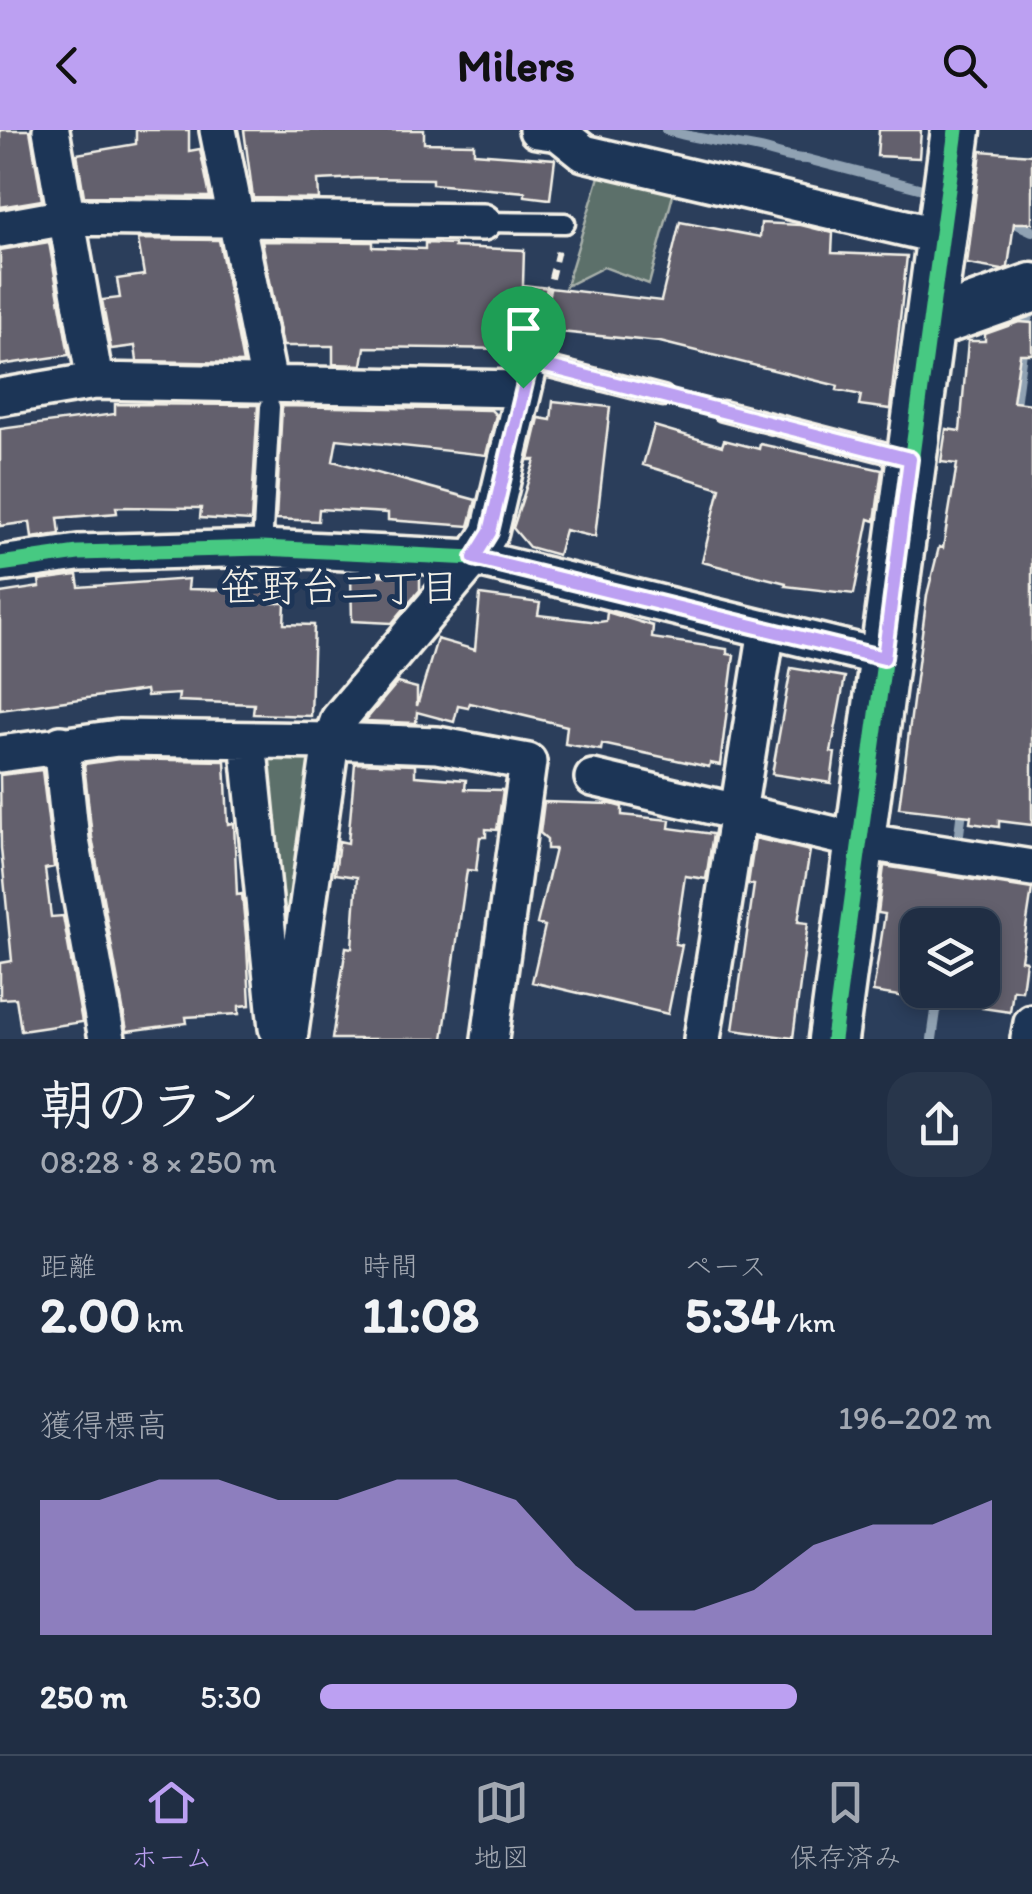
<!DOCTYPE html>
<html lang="ja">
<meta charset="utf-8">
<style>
body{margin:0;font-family:Itim,"Klee One",sans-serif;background:#28364b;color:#f1f3f6;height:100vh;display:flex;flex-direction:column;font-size:38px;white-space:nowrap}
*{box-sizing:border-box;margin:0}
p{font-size:32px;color:#a2a8b2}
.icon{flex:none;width:55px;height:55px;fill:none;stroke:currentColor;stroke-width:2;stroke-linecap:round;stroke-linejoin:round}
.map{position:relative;height:909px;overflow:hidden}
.panel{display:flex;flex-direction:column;background:#202e44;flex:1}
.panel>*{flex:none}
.buttons{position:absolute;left:900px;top:778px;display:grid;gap:20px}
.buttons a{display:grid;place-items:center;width:100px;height:100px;border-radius:20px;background:#202e44;box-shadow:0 5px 15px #0003,0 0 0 2px #3d4a5d;font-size:50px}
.pin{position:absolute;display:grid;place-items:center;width:85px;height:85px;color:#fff;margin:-102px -42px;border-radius:50% 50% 50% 0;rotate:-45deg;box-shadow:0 0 10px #0007}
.pin .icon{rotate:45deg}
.round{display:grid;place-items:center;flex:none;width:105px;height:105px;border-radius:30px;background:#28364b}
.summary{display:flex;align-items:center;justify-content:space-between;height:170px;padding:0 40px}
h1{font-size:55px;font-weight:800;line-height:75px}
.figures{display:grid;grid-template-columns:repeat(3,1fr);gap:15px;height:170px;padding:10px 40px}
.figures div{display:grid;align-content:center}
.figures b{font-size:50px;font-weight:800}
.figures small{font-size:28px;font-weight:400}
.figures p{font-size:28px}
.chart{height:280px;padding:20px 40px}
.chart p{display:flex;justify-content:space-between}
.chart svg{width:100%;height:180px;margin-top:10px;fill:#bca0f2;opacity:.7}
ul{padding:0 40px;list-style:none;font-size:32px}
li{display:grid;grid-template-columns:160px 120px 1fr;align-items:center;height:75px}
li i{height:25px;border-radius:12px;background:#bca0f2}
header{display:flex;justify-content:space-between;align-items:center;height:130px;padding:0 40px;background:#bca0f2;color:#111;font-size:45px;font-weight:800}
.dock{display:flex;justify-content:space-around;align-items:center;height:140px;border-top:2px solid #3d4a5d;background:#202e44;font-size:28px;color:#a2a8b2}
.dock a{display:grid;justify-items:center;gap:5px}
.dock .on{color:#bca0f2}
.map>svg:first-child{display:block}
.green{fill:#5b706b;stroke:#a8b0aa;stroke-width:2.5}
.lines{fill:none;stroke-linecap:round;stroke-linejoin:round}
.stream{stroke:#90a2b3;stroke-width:10}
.building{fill:#63616d;stroke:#f4f1e8;stroke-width:2.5}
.lane-casing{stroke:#f4f1e8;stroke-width:25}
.street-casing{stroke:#f4f1e8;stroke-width:42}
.secondary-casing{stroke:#f4f1e8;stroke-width:55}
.path{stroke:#f4f1e8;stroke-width:6;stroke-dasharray:10 8;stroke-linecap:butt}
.lane{stroke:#1d3557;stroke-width:18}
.street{stroke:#1d3557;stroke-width:35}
.secondary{stroke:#1d3557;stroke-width:48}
.cycleway-casing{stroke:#1d3557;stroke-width:21}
.cycleway{stroke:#46c982;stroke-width:15}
.route-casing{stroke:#fff;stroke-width:20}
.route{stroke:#bca0f2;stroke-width:12}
.labels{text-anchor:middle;stroke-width:10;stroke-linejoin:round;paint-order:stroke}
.neighbourhood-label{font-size:40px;fill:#f4f1e8;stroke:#1d3557}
</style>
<header><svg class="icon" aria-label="back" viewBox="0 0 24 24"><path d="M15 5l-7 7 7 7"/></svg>Milers<svg class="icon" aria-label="search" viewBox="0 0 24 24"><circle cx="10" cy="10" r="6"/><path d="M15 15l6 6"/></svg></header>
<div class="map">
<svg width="1032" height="909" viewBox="0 0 1032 909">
<rect width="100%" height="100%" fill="#2b3e5b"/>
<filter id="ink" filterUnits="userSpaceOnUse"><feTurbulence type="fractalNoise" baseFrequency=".01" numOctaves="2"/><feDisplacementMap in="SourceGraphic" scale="20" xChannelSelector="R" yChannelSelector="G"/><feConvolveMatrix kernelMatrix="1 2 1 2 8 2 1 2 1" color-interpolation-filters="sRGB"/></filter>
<g filter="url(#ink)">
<!-- green -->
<path class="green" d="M601 40 674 61 649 154 604 137 566 156Z
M317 623 284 841 263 627Z"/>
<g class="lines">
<!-- stream -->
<path class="stream" d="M666 0C698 10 729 12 760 19 778 23 788 29 807 29L934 62
M1004 88 1032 101
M1014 283 1026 191 1032 181
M952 759 963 672
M932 909 939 860"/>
</g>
<!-- building -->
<path class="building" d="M0 0H30L42 70 0 77Z
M136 0H189V21L200 19 210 67 84 66 77 24 136 14Z
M244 0H424V13L474 14V23L555 29 550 69 525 66V62L432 54V49L361 48 318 50 319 69 253 68Z
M879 0H921L919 28 877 26Z
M981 21 1032 25V93H1014L1008 137 1002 140 967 134Z
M680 92 760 107 761 93 801 95 833 103 832 123 907 126 890 279 859 275 861 265 837 260 838 256 660 212 519 198V215L513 219 365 217 362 235 333 234V216H283L262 111 373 112V117L425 119V113L454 114V117L524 120 523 155 661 171Z
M138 109 219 110 243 233 137 231 135 216 111 219 102 170 120 168 117 149 144 145Z
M49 112 69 225 0 235V120Z
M1019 192 1032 193V224H1020L1013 272 1032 274V695L999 691V697L970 693 971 686 899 678 927 465 939 417 943 418 957 334 941 332 946 299 960 301 968 211H985V204Z
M553 271 610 277 595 407 565 400 558 425 529 417 513 398 535 330H529L539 288 551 290Z
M115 274 258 275 251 391 200 388 201 378 116 377 117 383 58 388 60 404 32 408 30 392 0 396V299L115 284Z
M282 276 491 280 496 285 486 325 337 309 333 331 476 370 469 396 388 390V383L319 379 318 391 276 389Z
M654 296 722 316 724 310 759 319 760 314 882 340 875 391 869 389 854 464 785 456 786 453 702 432 720 358 643 335Z
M351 444 420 447V460L392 493 352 491Z
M77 445 79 457 189 449 188 459 269 461 268 473H285L284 494 314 495 311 586 253 584 254 574 178 571 179 564 147 566 146 560 0 580V463L40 457 39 450Z
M480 465 540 473 538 485 599 492 606 491 607 482 653 496 652 508 727 519V524L734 525 720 635 710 633 709 637 602 614 601 620 565 614 567 596 470 573 468 578 458 576 454 592 417 582 416 593 365 591 397 553 417 558V576L437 509 475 520Z
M791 538 845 547 831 622 835 623 831 653 772 644Z
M119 629 225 631 228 694 234 693 237 765 242 764 247 816 250 875 239 876V884L186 887 187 893 127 901 92 707 84 634Z
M355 633 415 635V646L466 650 465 659 503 660 497 700 486 699V707H480L476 741 467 740 443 909H332L346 817 352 818 357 747 335 744 339 711 348 713Z
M42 640 54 737 45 739 51 787 63 786 82 892 21 901 16 868 0 869V833L12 831 1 718 0 645Z
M544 672 611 674 622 677V685L670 690 669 698 713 704 706 749 685 746 675 814 682 815 668 884 532 852 545 796 537 794 555 719H547V709L540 703Z
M755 708 810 721 798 792 808 793 793 908 733 900 754 755 748 754Z
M884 736 1032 759 1021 830 1026 831 1022 861 1013 860 1010 882 982 878V795L918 787V869L873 862 885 784 878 783Z"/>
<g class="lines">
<!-- lane casing -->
<g class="lane-casing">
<path id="lane" d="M483 92 565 93
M530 232 663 266
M723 281 910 329
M262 418 270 277"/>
</g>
<!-- street casing -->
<g class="street-casing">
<path id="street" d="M51 0 95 251
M218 0 269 253
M537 0 559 3 584 23 944 107
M0 99 66 87 483 92
M0 267 95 251 523 259
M0 434 78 423 262 418 474 428 884 528
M248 610 277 898
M61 614 71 710 107 909
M0 624 118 608 331 611 437 615 528 632 490 909
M593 648 860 711 1032 738
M289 909 331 611 339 589 474 428 490 402 530 232
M702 909 767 499
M1029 909 1032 893"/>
</g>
<!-- secondary casing -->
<g class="secondary-casing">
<path id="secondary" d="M931 194 1032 158
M833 909 956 0"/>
</g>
<!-- path -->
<path class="path" d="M538 201 559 116"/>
<!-- lane -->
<use href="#lane" class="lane"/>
<!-- street -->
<use href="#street" class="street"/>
<!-- secondary -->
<use href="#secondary" class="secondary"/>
<!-- cycleway casing -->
<g class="cycleway-casing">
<path id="cycleway" d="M0 434 78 423 262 418 474 428 884 528
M833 909 956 0"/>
</g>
<!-- cycleway -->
<use href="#cycleway" class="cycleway"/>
</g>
</g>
<g class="lines" filter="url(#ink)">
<!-- route casing -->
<g class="route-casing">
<path id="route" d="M530 232 910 329 884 528 474 428 490 402Z"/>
</g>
<!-- route -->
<use href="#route" class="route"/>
</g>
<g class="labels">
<!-- neighbourhood labels -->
<g class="neighbourhood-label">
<text x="340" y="471">笹野台二丁目</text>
</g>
</g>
</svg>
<div class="buttons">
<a><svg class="icon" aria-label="layers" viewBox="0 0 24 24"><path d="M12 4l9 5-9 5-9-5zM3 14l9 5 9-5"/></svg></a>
</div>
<div class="pin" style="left:523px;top:258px;background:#1e9e55"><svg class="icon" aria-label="arrive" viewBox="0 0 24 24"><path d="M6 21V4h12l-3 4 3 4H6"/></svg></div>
</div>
<section class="panel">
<div class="summary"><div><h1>朝のラン</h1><p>08:28 · 8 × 250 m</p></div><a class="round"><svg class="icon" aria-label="share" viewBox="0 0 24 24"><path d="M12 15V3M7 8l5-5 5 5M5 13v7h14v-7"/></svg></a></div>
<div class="figures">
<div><p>距離</p><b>2.00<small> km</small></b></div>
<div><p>時間</p><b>11:08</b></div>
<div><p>ペース</p><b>5:34<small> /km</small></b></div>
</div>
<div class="chart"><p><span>獲得標高</span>196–202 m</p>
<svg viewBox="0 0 160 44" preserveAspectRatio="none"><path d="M0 44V11L10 11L20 6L30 6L40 11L50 11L60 6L70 6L80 11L90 27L100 38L110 38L120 33L130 22L140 17L150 17L160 11V44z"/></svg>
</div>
<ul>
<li><b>250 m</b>5:30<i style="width:71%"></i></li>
</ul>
</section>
<nav class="dock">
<a class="on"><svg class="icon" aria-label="home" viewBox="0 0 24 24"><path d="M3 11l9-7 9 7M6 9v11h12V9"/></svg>ホーム</a>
<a><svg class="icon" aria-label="map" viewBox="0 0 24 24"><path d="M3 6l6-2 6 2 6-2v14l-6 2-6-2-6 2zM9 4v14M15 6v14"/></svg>地図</a>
<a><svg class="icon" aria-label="saved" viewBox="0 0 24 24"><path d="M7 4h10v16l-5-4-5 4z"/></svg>保存済み</a>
</nav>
